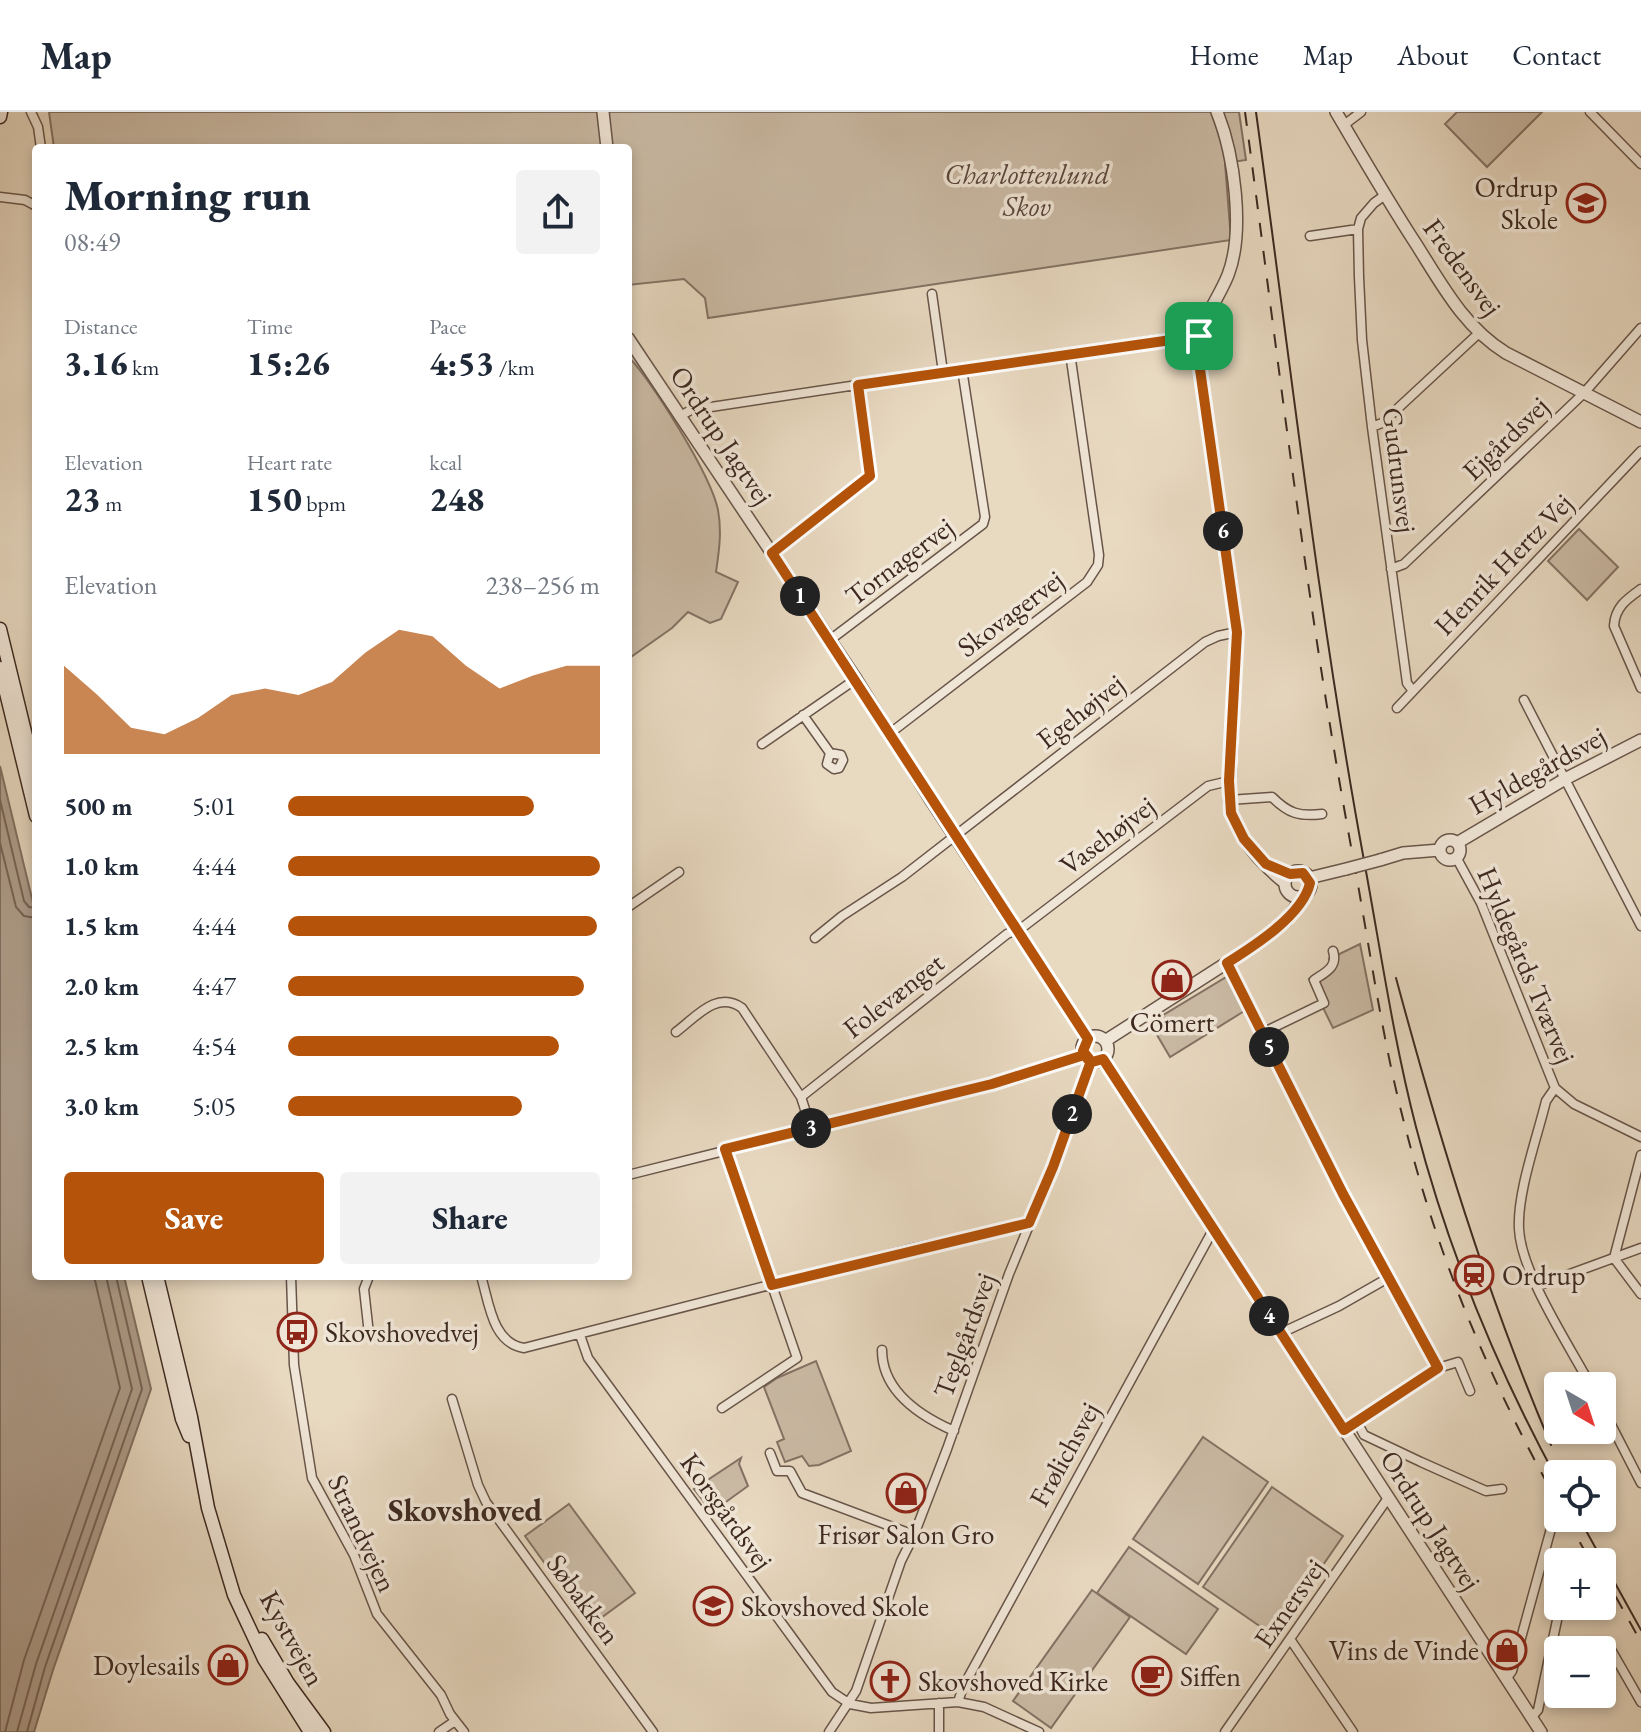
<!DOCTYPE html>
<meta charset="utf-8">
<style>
body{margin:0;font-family:"EB Garamond",serif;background:#f2f2f3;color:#1f2937;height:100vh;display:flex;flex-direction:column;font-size:30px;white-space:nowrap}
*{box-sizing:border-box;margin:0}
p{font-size:26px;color:#747a83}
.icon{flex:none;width:44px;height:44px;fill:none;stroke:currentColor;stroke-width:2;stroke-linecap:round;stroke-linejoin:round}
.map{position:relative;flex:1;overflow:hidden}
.details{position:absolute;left:32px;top:32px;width:600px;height:1136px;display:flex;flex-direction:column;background:#fff;border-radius:8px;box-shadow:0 4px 12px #0003}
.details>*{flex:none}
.needle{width:52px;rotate:141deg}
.controls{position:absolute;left:1544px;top:1260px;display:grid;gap:16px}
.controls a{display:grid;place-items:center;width:72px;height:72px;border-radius:8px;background:#fff;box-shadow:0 4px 12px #0003;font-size:40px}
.pin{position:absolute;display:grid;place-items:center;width:68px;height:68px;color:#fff;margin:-34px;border-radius:16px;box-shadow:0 4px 12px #0006}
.km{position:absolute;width:40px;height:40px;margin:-20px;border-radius:50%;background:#222;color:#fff;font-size:22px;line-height:40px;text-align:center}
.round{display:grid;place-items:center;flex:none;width:84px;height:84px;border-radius:8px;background:#f2f2f3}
.head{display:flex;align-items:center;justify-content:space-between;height:136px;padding:0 32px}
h1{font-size:44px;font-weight:800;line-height:60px}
.figures{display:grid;grid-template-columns:repeat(3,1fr);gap:12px;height:136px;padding:8px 32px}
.figures div{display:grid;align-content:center}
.figures b{font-size:34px;font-weight:800}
.figures small{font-size:22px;font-weight:400}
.figures p{font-size:22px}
.chart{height:224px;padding:16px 32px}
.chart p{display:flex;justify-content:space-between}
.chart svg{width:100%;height:144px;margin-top:8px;fill:#b45309;opacity:.7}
.primary-button{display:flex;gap:16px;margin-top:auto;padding:16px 32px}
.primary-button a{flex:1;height:92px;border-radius:8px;background:#b45309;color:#fff;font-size:32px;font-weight:800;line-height:92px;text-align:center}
.primary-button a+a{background:#f2f2f3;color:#1f2937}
ul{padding:0 32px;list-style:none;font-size:26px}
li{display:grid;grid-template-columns:128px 96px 1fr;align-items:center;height:60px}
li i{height:20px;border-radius:10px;background:#b45309}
header{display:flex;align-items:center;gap:48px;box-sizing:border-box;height:112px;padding:0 40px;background:#fff;border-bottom:2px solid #e0e1e3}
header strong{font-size:38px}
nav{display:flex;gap:44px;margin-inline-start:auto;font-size:28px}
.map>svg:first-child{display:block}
.green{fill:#cbbba6;stroke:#847264;stroke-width:2}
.water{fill:#ae9d8b;stroke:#816f61;stroke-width:2}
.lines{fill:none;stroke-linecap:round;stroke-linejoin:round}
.shore{stroke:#766356;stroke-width:2}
.minor-casing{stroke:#685549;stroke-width:11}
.tertiary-casing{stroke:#685549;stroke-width:14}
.secondary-casing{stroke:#3d2921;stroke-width:15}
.minor{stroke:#f0e6d7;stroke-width:8}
.tertiary{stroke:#f0e6d7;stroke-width:11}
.secondary{stroke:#f0e6d7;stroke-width:12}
.tram{stroke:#3d2921;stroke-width:2}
.rail{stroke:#3d2921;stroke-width:2;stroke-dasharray:14 14;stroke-linecap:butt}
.tertiary-bridge-casing{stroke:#685549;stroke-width:14;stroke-linecap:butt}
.tertiary-bridge{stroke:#f0e6d7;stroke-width:11}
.route-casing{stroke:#fff;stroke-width:16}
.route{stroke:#b45309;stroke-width:10}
.labels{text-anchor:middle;stroke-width:7;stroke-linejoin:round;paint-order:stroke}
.park-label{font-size:28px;font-style:italic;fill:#59463c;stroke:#f0e6d7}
.poi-label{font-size:28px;fill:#3d2921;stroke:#f0e6d7;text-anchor:start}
.street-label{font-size:28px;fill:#3d2921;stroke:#f0e6d7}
.quarter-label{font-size:32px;font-weight:bold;fill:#3d2921;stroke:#f0e6d7}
</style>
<header>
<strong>Map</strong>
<nav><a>Home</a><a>Map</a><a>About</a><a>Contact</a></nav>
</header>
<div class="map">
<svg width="1641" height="1620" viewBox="0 0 1641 1620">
<rect width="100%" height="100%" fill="#e8d9c1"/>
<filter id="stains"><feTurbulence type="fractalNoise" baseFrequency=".0025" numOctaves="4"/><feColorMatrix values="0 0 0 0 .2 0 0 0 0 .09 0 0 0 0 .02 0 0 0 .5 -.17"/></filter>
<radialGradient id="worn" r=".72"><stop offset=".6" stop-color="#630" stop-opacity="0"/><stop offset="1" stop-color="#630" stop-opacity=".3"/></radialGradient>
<!-- green -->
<path class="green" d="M49 0H1239L1246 48 1225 51 1231 128 708 206 705 186 684 167 628 173V36H54Z
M1457 0H1542L1487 55 1445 12Z
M628 244C653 271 711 363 718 398 722 420 719 439 716 460L738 470 721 507 710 511 688 500 672 516 628 547Z
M1579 417 1618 455 1587 488 1548 449Z
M1360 832 1373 898 1333 916 1309 867 1332 854 1329 847Z
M1228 864 1246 898 1170 945 1150 911Z
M816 1249 851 1339 819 1353 809 1354 802 1344 785 1350 777 1330 784 1327 764 1275 777 1266Z
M1203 1325 1268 1370 1198 1472 1133 1427Z
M741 1346 739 1352 748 1374 712 1400 694 1377Z
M1272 1375 1343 1424 1274 1524 1203 1475Z
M569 1392 635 1481 590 1514 525 1424Z
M1129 1435 1218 1497 1186 1542 1097 1481Z
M1092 1478 1130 1505 1051 1616 1013 1589Z"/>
<!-- water -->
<path class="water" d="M0 654 36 803V1164H124L151 1277 53 1558 34 1620H0Z"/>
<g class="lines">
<!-- shore -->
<path class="shore" d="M0 688 24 789 29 795 36 796
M0 731 16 795 24 804 36 806
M5 1620 24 1548 120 1276 94 1164
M17 1620 36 1552 132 1277 106 1164
M27 1620 45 1555 142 1277 116 1164"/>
<!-- minor casing -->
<g class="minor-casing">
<path id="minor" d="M31 0 38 15 41 36
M1590 0 1641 52
M1344 13 1361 0
M1385 83 1374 91 1361 106 1358 117 1359 165 1362 228 1372 315 1407 571 1413 579
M0 85 25 88 36 94
M1310 124 1358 117
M932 182 943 260
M680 304 691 298 1189 223 1199 224
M1372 315 1382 311 1479 221
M772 441 870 364 871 358 858 273
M1391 457 1404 452 1584 281 1641 216
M1641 477C1627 487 1615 495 1614 514L1641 576
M830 528 983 412 985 405 962 257
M1524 588 1641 814
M1397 596 1641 339
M803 603 830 641 841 643 843 648 839 656 834 657 827 652 830 641
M889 622 1087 470 1098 453 1099 443 1070 241
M762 632 856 567
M1229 688 1272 685C1288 701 1299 705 1322 702
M1456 745 1481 791 1555 976 1574 992 1641 1025
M628 795 679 760
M815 826 842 804 902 765 1205 530 1218 524 1237 520
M1227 851 1343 1082 1438 1256
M676 920C696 905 717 878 742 896L801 985 811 1016
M1262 921 1324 891 1314 868C1326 860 1338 855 1333 839
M1555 976 1546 989C1537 1026 1517 1081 1519 1117 1521 1161 1569 1233 1591 1274
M801 985 1007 822 1023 815 1208 674 1229 669
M1641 1043 1614 1146 1641 1182
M628 1063 992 972 1084 943
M291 1164 294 1253 312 1366 354 1443 377 1502 441 1583 450 1602 464 1620
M481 1164C489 1190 492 1231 524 1236L914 1136 1029 1111
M1537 1174 1641 1136
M1281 1221 1339 1194 1381 1170
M369 1222 364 1177 369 1164
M580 1223 588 1246 832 1580 850 1592 871 1596 958 1590 984 1595 1039 1620
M882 1238C882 1279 920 1304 954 1319
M452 1287 478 1373 486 1390 653 1620
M1602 1295 1641 1371
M722 1296 797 1246 725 1037
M1357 1310 1364 1323 1421 1350 1486 1379 1502 1377
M1344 1318 1438 1256 1458 1250 1470 1279
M770 1341 777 1359H790L802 1381 914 1423
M1290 1527 1353 1620
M1602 1538 1610 1536 1641 1590
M1506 1567 1512 1559 1552 1413
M958 1590 963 1575 1213 1118
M1532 1605 1538 1598 1560 1494
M439 1620 455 1609
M829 1620 856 1579 901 1449 914 1423 947 1337 1009 1162 1053 1055 1091 949
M939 1620V1591
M1225 1620 1388 1386"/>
</g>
<!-- tertiary casing -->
<g class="tertiary-casing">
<path id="tertiary" d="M603 0 607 36
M1217 0C1234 42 1245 119 1228 163 1218 188 1200 209 1197 236L1237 520 1229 688C1234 722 1259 750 1285 771
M1336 0C1362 44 1388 89 1416 132 1442 173 1464 215 1506 241L1641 310
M628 226 856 567 932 690 1088 927
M1440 738a10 10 0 1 1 20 0a10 10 0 1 1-20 0Z
M1457 731 1565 667 1641 628
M1380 748 1403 741 1440 738
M1285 772a13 13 0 1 1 26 0a13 13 0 1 1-26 0Z
M1309 766 1346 757
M1082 937a13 13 0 1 1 26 0a13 13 0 1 1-26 0Z
M1105 929 1253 834 1286 809 1304 783
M1103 947 1541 1620"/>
</g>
<!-- secondary casing -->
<g class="secondary-casing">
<path id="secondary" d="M0 5 1 0
M0 517 36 665
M0 556 36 704
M148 1164 182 1307 189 1324
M157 1164 191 1305 208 1396 234 1483 264 1547 310 1620
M262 1527 288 1571 324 1620"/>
</g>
<!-- minor -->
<use href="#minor" class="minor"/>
<!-- tertiary -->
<use href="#tertiary" class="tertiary"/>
<!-- secondary -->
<use href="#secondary" class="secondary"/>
<!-- tram -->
<path class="tram" d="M1256 0C1290 248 1318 497 1363 743 1380 834 1393 926 1416 1015 1448 1138 1497 1257 1558 1369
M1396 866C1439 1025 1486 1181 1551 1333
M1579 1406 1641 1518"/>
<!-- rail -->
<path class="rail" d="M1245 0C1279 252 1308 506 1355 756 1371 844 1383 932 1406 1018 1439 1149 1492 1273 1558 1391
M1566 1406 1591 1450
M1602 1460 1641 1530"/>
<!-- tertiary-bridge casing -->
<g class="tertiary-bridge-casing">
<path id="tertiary-bridge" d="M1346 757 1380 748"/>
</g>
<!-- tertiary-bridge -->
<use href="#tertiary-bridge" class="tertiary-bridge"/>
</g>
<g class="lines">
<!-- route casing -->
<g class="route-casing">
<path id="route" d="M1199 224 858 273 870 364 772 441 1088 927 1083 939 1091 949 1053 1055 1029 1111 772 1173 725 1037 992 972 1084 943C1086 946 1088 948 1092 950L1103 947 1344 1318 1438 1256 1343 1082 1227 851C1254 834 1303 803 1310 771L1303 761 1290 762 1266 752 1244 727 1231 701 1229 669 1237 520 1197 236 1199 224"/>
</g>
<!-- route -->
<use href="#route" class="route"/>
</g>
<!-- icons -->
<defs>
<g id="school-ring" transform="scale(2)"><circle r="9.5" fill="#f0e6d7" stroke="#8f2418" stroke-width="1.5"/><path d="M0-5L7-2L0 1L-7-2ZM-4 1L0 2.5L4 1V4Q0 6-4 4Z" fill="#8f2418"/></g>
<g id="shop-ring" transform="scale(2)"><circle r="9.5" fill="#f0e6d7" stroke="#8f2418" stroke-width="1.5"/><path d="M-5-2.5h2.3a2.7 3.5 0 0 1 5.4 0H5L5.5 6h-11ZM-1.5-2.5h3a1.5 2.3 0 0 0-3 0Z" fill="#8f2418"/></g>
<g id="station-ring" transform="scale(2)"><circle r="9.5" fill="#f0e6d7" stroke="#8f2418" stroke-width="1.5"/><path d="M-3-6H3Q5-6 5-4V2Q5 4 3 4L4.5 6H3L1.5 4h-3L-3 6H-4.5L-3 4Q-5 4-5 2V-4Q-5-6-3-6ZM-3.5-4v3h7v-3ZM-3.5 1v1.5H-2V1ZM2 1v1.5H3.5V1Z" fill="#8f2418"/></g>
<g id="bus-ring" transform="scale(2)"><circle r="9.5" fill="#f0e6d7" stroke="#8f2418" stroke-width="1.5"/><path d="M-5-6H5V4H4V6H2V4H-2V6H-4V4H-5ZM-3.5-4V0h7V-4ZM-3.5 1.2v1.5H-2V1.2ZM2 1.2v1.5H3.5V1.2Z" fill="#8f2418"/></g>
<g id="cafe-ring" transform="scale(2)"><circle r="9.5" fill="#f0e6d7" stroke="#8f2418" stroke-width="1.5"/><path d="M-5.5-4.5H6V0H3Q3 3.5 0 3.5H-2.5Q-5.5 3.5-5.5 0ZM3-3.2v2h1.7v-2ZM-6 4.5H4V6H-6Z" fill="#8f2418"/></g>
<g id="church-ring" transform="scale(2)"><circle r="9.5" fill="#f0e6d7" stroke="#8f2418" stroke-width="1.5"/><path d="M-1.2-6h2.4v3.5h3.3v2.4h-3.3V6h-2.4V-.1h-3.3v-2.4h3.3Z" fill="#8f2418"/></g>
</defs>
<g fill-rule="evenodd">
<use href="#school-ring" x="1586" y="91"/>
<use href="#shop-ring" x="1172" y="868"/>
<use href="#station-ring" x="1474" y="1163"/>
<use href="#bus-ring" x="297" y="1220"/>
<use href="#shop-ring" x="906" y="1381"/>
<use href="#school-ring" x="713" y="1494"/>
<use href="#shop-ring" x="1507" y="1538"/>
<use href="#shop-ring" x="228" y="1553"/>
<use href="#cafe-ring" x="1152" y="1564"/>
<use href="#church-ring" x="890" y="1569"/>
</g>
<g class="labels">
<!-- park labels -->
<g class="park-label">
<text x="1027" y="72">Charlottenlund<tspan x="1027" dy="32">Skov</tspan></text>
</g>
<!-- poi labels -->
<g class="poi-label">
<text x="1558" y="85" text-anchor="end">Ordrup<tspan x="1558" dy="32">Skole</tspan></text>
<text x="1172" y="920" text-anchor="middle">Cömert</text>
<text x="1502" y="1173">Ordrup</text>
<text x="325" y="1230">Skovshovedvej</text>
<text x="906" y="1432" text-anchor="middle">Frisør Salon Gro</text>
<text x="741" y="1504">Skovshoved Skole</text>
<text x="1479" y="1548" text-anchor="end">Vins de Vinde</text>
<text x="200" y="1563" text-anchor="end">Doylesails</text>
<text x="1180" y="1574">Siffen</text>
<text x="918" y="1579">Skovshoved Kirke</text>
</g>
<!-- street labels -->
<g class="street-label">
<text transform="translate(1463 155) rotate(54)" y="10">Fredensvej</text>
<text transform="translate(722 323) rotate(56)" y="10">Ordrup Jagtvej</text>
<text transform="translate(1505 326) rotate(-44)" y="10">Ejgårdsvej</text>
<text transform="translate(1400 358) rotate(83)" y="10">Gudrunsvej</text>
<text transform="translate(899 449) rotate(-37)" y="10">Tornagervej</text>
<text transform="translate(1503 452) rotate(-46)" y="10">Henrik Hertz Vej</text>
<text transform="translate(1010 501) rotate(-37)" y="10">Skovagervej</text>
<text transform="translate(1080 599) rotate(-38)" y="10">Egehøjvej</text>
<text transform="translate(1537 658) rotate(-29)" y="10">Hyldegårdsvej</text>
<text transform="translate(1107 723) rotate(-37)" y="10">Vasehøjvej</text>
<text transform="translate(1527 853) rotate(67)" y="10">Hyldegårds Tværvej</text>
<text transform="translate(893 883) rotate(-38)" y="10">Folevænget</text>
<text transform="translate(964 1223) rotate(-70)" y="10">Teglgårdsvej</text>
<text transform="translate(1064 1342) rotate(-61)" y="10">Frølichsvej</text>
<text transform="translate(727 1399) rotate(54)" y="10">Korsgårdsvej</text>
<text transform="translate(1431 1408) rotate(57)" y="10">Ordrup Jagtvej</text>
<text transform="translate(363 1421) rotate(65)" y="10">Strandvejen</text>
<text transform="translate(584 1487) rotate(54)" y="10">Søbakken</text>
<text transform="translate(1289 1491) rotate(-55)" y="10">Exnersvej</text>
<text transform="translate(293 1526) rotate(61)" y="10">Kystvejen</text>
</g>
<!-- quarter labels -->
<g class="quarter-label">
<text x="465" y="1409">Skovshoved</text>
</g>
</g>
<rect width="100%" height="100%" filter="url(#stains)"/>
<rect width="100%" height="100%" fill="url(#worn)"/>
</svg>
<div class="controls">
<a><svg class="needle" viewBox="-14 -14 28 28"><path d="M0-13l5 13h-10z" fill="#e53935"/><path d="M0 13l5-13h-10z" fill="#747a83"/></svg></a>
<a><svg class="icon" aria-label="locate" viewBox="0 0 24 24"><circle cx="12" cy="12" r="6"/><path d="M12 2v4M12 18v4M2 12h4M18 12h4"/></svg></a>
<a>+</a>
<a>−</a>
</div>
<div class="pin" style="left:1199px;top:224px;background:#1e9e55"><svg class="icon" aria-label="arrive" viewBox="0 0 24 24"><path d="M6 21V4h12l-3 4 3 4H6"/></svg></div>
<b class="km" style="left:800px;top:484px">1</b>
<b class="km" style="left:1072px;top:1002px">2</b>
<b class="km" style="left:811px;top:1016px">3</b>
<b class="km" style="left:1269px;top:1204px">4</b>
<b class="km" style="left:1269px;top:935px">5</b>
<b class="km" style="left:1223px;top:419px">6</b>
<section class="details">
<div class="head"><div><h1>Morning run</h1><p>08:49</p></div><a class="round"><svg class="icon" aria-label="share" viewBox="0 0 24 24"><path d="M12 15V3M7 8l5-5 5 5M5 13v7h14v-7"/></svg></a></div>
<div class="figures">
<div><p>Distance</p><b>3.16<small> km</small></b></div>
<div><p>Time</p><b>15:26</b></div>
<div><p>Pace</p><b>4:53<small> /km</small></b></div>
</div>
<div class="figures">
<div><p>Elevation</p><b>23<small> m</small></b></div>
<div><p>Heart rate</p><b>150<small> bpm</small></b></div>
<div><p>kcal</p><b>248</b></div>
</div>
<div class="chart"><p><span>Elevation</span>238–256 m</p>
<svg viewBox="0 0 160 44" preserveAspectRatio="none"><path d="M0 44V17L10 26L20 36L30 38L40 33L50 26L60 24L70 26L80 22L90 13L100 6L110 8L120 17L130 24L140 20L150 17L160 17V44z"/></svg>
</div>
<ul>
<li><b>500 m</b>5:01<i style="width:79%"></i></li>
<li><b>1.0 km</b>4:44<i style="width:100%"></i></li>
<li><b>1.5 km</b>4:44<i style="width:99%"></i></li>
<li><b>2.0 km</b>4:47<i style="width:95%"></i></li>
<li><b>2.5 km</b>4:54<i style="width:87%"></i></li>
<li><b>3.0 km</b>5:05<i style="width:75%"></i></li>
</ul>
<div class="primary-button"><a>Save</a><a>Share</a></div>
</section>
</div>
